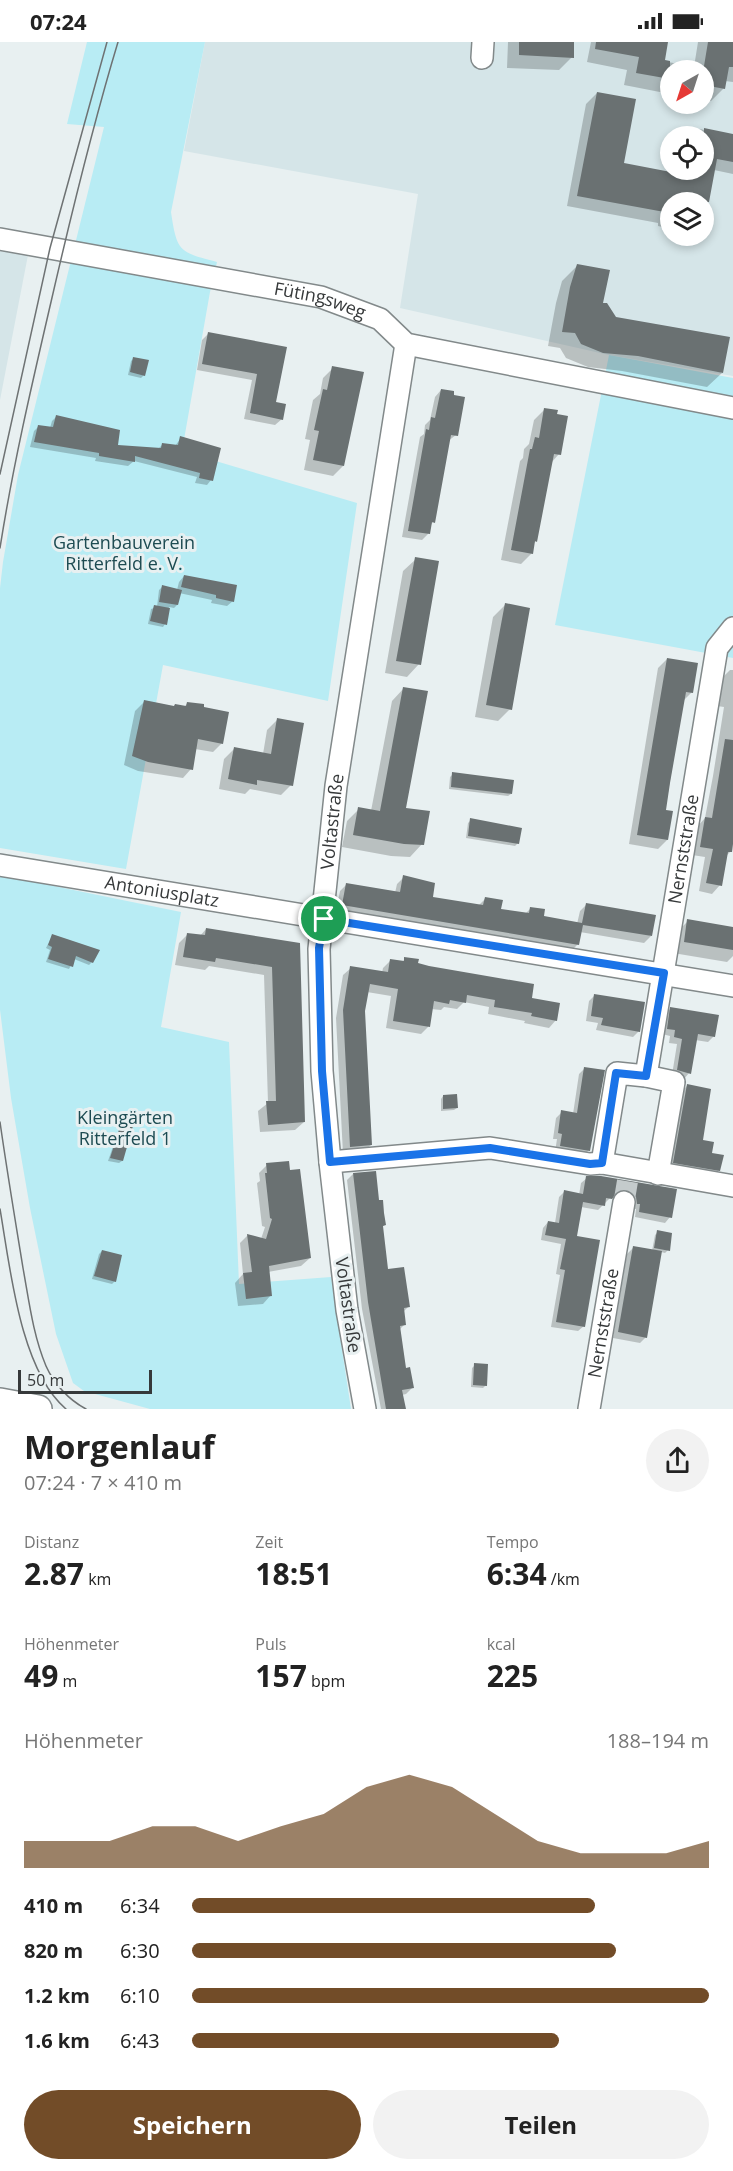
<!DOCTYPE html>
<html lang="de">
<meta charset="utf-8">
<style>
body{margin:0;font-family:"Open Sans",sans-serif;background:#f2f2f2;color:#222;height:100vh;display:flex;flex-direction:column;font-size:22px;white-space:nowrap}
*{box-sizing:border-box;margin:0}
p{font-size:20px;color:#767676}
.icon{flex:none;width:33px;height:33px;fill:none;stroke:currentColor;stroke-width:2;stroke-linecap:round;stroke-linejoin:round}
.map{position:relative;height:1367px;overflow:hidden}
.panel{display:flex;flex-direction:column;background:#fff;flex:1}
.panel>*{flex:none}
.needle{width:39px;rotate:219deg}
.controls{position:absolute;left:660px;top:18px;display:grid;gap:12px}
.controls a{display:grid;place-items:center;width:54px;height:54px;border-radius:50%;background:#fff;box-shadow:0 3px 9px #0003;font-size:30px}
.scale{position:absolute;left:18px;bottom:15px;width:134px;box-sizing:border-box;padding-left:6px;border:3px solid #36393a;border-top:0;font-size:16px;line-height:21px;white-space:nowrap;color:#36393a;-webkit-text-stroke:4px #e8f0f1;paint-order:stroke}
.pin{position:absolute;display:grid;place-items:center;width:51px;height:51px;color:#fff;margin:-26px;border:3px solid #fff;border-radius:50%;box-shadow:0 2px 6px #0007}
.round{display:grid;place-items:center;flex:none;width:63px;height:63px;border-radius:32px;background:#f2f2f2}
.overview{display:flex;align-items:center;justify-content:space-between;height:102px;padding:0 24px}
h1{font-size:33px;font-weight:700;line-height:45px}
.stats{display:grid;grid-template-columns:repeat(3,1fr);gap:9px;height:102px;padding:6px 24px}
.stats div{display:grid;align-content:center}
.stats b{font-size:30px;font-weight:700}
.stats small{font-size:16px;font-weight:400}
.stats p{font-size:16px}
.chart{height:168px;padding:12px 24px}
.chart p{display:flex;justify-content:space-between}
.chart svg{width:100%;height:108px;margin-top:6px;fill:#724c28;opacity:.7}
.primary-button{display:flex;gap:12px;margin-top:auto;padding:12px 24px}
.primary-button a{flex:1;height:69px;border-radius:36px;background:#724c28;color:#fff;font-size:24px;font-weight:700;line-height:69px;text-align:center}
.primary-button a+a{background:#f2f2f2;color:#222}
ul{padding:0 24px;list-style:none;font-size:20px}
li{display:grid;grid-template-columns:96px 72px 1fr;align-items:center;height:45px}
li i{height:15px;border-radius:8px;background:#724c28}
.status{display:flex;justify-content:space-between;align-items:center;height:42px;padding:0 30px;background:#fff;direction:ltr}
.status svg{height:16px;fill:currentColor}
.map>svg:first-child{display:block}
.built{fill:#d5e5e8;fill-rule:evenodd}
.green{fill:#b8ecf4}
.shadow{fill:#0003}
.building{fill:#6a7172}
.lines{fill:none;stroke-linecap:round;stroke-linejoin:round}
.minor-tunnel{stroke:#c4cbcc;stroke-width:21;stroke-dasharray:21 10;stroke-linecap:butt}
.minor-casing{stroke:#82898a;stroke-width:24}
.major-casing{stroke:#82898a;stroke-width:30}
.minor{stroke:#fff;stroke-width:21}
.major{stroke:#fff;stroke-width:27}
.tram{stroke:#6e7273;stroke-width:1.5}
.route-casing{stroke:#fff;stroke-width:12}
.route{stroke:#1a73e8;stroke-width:8}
.labels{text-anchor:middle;stroke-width:6;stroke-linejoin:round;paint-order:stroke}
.street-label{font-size:18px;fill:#36393a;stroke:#e8f0f1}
.park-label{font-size:18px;fill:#1d4b52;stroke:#e8f0f1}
</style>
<div class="status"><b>07:24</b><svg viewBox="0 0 49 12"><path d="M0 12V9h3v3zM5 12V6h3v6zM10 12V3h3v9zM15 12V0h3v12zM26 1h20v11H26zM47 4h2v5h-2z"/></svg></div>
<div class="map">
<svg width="733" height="1367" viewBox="0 0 733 1367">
<rect width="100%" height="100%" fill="#e8f0f1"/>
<!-- built -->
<path class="built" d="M205 0H733V334L609 313 400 266 418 152 184 109ZM670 28H704V62H670ZM670 94H704V128H670ZM670 160H704V194H670Z
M0 209 28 213 0 358Z"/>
<!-- green -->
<path class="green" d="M87 0H205L171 170C177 210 179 210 217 220L210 250 182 409 357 461 328 659 163 623 126 827 0 806V546L3 520 18 433 104 85 67 82Z
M609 313 733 336V616L555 583Z
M0 833 181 870 161 985 229 1000 239 1242 331 1235 351 1367H150L84 1349 73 1341 56 1292 30 1166 11 1056 0 968Z"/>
<!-- shadow -->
<path class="shadow" d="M508 0H573L572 15 559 28 507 26Z
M591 0H667L663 19 694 25 698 0H733V40L725 39 724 46 711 59 704 57V28H670V52L624 43 627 28 587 20Z
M597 51 623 122 674 132 677 128H704V94H691L699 87 733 93V91V132L714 128 704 182V160H670V194H697L692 198 665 193 667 186 658 184V181L567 164 586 62Z
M577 224 601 263 615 276 722 331 707 345 622 329 588 325 566 316 560 306 548 304 556 261 562 239Z
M208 292 285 306 275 361 282 377 275 383 244 377 252 338 197 328 202 298Z
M134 316 144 333 141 336 128 333 131 319Z
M333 326 343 424 333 434 304 428 310 398 305 397 313 358 320 352 323 336Z
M441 348 456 393 448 399 433 480 430 484 428 492 422 498 402 495 420 395 424 392 425 383 430 378 435 355Z
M545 367 559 412 551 421 536 499 533 502 532 511 521 522 501 518 520 419 523 416 524 407 529 402 534 378Z
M56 375 116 404 158 407 163 402 175 404 181 396 211 438 207 443 195 441 197 435 134 419 128 424 95 419 96 416 30 405 34 389 39 384 50 386 52 379Z
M416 517 419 622 407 635 385 631 403 529Z
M184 534 233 559 227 564 211 561 212 558 179 551 177 563 174 566 169 565 165 582 163 585 148 582 151 567 157 565 159 548 162 545 177 548 179 540Z
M506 562 510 667 498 679 475 675 493 575Z
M667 617 692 650 683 659 665 769 667 798 658 807 629 802 658 626Z
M730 628H733V793L730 810 726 814 720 843 712 852 699 849 705 815 692 813 697 785 705 776 713 734 724 665 717 664 722 636Z
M404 646 405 767 422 802 410 815 391 814 342 805 347 779 359 767 371 769 392 659Z
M144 660 173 665H184L188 661 222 701 213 710 195 707 191 727 183 736 138 729 124 723 135 669Z
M277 678 291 743 281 753 250 747 245 752 219 747 224 717 234 707 263 712 267 688Z
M453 732 511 752 508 754 449 747 450 735Z
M471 778 518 801 515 804 466 796 468 781Z
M404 835 431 856 478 864 485 857 499 868 525 872 531 866 543 876 577 882 580 869 587 862 651 894 644 901 580 890 578 902 571 909 336 869 340 849 347 842 395 851 397 842Z
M688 879 733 887V914L727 920 673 911 677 890Z
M206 887 298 903 304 1080 295 1088 260 1090 258 1069 268 1061 264 933 209 924 205 928 175 923 179 901 188 892 200 894Z
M52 894 92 920 89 923 74 917 69 927 46 920 50 908 46 906Z
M405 917 416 922 530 957 556 978 549 986 524 981 525 979 488 972 489 965 464 960 457 967 444 965 441 968 431 967 428 985 421 992 386 986 391 954 367 950 364 969 371 1103 363 1110 343 1112 336 976 343 933 351 926 382 931 383 926 390 919 402 920Z
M595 953 639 989 633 995 596 988 598 981 586 979 589 959Z
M671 966 714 994 708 1000 695 998 689 1031 684 1037 672 1033 677 1002 669 1001 670 994 662 992 665 972Z
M585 1026 589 1108 583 1114 555 1110 557 1097H553L556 1076 562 1070 573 1072 579 1032Z
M687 1044 701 1100 719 1128 714 1134 668 1126 682 1049Z
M443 1054 457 1066 454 1068 441 1069V1057Z
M125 1075 122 1119 119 1121 108 1119 122 1078Z
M267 1123 310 1216 301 1224 268 1230 271 1253 263 1262 238 1264 235 1241 243 1232 240 1201 248 1193 261 1197 265 1185 262 1184 257 1141 260 1139 259 1131Z
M353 1132 378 1160 384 1183 381 1186 386 1229 408 1265 403 1270 405 1282 399 1288 405 1328 412 1346 406 1352 402 1353 405 1367H381L362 1267 347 1138Z
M587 1136 675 1148 670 1175 665 1181 635 1175 636 1167H632L621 1152 613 1153 598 1168 581 1165 576 1196 584 1284 578 1289 551 1285 560 1233 556 1232 561 1202 541 1198 543 1186 548 1180 555 1181 559 1155 564 1150 579 1153 581 1141Z
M658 1190 668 1208 665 1211 661 1210 646 1295 640 1301 613 1296 627 1212 633 1206 652 1209 655 1193Z
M102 1209 115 1239 112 1242 92 1237 99 1212Z
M475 1323 486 1343 483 1346 471 1345 472 1326Z"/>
<!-- building -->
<path class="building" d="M519 0H574V16L519 13Z
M596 0H668L665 18 670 19V37L636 31 639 15 595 7Z
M708 0H733V25H729L725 47 704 43V24Z
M597 50 636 57 624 121 676 131 677 128H681L704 132V86L733 92V120L717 117 709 160H670V171L577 154Z
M577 222 610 228 603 261H607L616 275 730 295 723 331 638 314 603 311 581 302 575 291 562 290 570 245Z
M208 290 287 305 276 360 286 362 283 378 250 371 257 332 202 322Z
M133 315 149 318 145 334 130 330Z
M332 324 364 330 344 424 313 418 319 389 314 388 323 347 327 348Z
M441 347 454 349V353L465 355 458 394 451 393 435 481 432 480 430 492 408 489 426 387 429 388 431 375 435 376Z
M544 366 558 368 557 372 568 374 561 413 554 412 537 500 535 499 533 512 511 508 530 407H532L535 395 539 396Z
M56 373 120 388 118 403 161 406 162 401 178 403 180 394 221 406 213 439 199 436 200 431 135 414V420L99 414V411L34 400 38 383 53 385Z
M415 515 439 519 421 623 396 619Z
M184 533 237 543 234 560 216 556V553L181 545Z
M162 543 182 548 178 563 159 560Z
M505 561 530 566 512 668 486 663Z
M154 563 170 566 167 583 150 579Z
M667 616 698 621 693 651 686 650 670 741 666 768 673 769 668 798 637 793Z
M403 645 428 649 406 766 430 769 424 803 404 802 353 793 358 765 380 769Z
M144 658 174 664 175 662 186 664 187 660 204 662V665L229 670 223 702 198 697 193 728 148 720 132 714Z
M277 676 304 681 293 744 257 738V743L228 737 234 705 271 712Z
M725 697 733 698V802L732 810H728L722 844 706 841 713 807 700 805 705 775 712 776Z
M452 730 514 738 512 752 451 745Z
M470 776 522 786 519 802 468 794Z
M403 833 435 841 433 855 483 863 485 855 503 858 501 867 529 871 530 865 545 867 544 874 582 881 586 861 656 873 652 894 583 883 579 903 342 863 346 841 400 850Z
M687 877 733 885V908L684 900Z
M206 886 300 901 305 1080 268 1083 266 1059H276L272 925 216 916 215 920 183 915 187 891 205 893Z
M52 892 100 908 93 921 76 914 73 925 48 917 52 905 48 903Z
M404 915 419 917 418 921 429 924 534 942 532 956 560 961 557 979 531 974 532 971 494 965 495 958 467 953 466 961 450 958 449 962 434 959 430 985 393 979 398 947 370 942 365 969 372 1103 350 1105 343 968 350 924 388 930 390 917 404 919Z
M594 952 645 960 640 990 601 983 603 976 591 974Z
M670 965 719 973 715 995 698 992 691 1032 677 1028 682 997 674 995 675 988 667 987Z
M584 1025 605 1028 590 1109 560 1104 562 1092 558 1091 561 1068 577 1071Z
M687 1042 711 1047 703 1098 714 1100 712 1111 724 1113 720 1129 673 1121Z
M457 1052 458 1066 443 1067V1053Z
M124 1073 135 1077 123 1119 110 1116Z
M289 1119 290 1128 300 1127 311 1216 269 1224 272 1254 246 1257 243 1231 252 1230 247 1192 266 1197 272 1177 270 1176 265 1131H267L266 1121Z
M376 1129 379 1158H383L384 1171 386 1183 383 1184 388 1227 404 1225 410 1265 404 1266 406 1283 400 1284 406 1326 410 1325 414 1346 402 1348 406 1367H386L368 1260 353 1131Z
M586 1134H601L677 1147 672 1176 639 1170 640 1162H637L636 1155 627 1148H619L612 1157 606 1156 605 1164 583 1160 577 1194 600 1198 585 1285 556 1280 565 1228 560 1227 566 1197 545 1193 548 1179 559 1181 564 1148 583 1152Z
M657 1188 672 1191 670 1209 654 1206Z
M633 1204 662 1209 647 1296 618 1290Z
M102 1208 122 1213 116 1240 94 1234Z
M474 1321 488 1322 487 1344 473 1343Z"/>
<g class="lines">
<!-- minor-tunnel -->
<path class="minor-tunnel" d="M624 1160 628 1136"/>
<!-- minor casing -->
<g class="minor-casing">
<g id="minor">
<path d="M482 16 483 0"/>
<path id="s1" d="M0 197 321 255 380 277 406 302 733 366"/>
<path id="s2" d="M0 823 733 944"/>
<path id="s3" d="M646 1034 717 606 733 586"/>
<path d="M330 1120 490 1106 590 1122 602 1121 733 1144"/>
<path d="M602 1121 617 1031 646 1034 674 1040 658 1132"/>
<path id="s4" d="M365 1367 347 1268 330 1120 322 1029 319 907 336 744 406 302"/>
<path id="s5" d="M589 1367 624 1160"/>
</g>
</g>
<!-- major casing -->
<g class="major-casing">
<path id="major" d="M0 1360 38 1367"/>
</g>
<!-- minor -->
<use href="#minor" class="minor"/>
<!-- major -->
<use href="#major" class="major"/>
<!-- tram -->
<path class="tram" d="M0 432 50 206 107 0
M0 506C13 423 32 342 51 260 71 173 92 86 118 0
M0 1080C7 1129 15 1177 23 1226 29 1259 33 1293 46 1324 54 1342 69 1358 86 1367
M0 1167C10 1225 20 1328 66 1367"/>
</g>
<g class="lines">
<!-- route casing -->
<g class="route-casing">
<path id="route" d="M324 877 664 931 646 1034 616 1031 602 1121 590 1122 490 1106 330 1120 322 1029 319 906Z"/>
</g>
<!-- route -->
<use href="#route" class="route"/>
</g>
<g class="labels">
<!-- street labels -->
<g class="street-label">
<text dy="6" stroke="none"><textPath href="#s1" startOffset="326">Fütingsweg</textPath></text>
<text dy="6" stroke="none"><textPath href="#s4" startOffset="591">Voltastraße</textPath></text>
<text dy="6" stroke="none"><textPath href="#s3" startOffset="230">Nernststraße</textPath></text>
<text dy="6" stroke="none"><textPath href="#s2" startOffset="164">Antoniusplatz</textPath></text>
<text transform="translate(348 1263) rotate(82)" y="6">Voltastraße</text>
<text dy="6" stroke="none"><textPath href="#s5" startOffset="87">Nernststraße</textPath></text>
</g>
<!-- park labels -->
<g class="park-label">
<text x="124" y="507">Gartenbauverein<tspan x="124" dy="21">Ritterfeld e. V.</tspan></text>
<text x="125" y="1082">Kleingärten<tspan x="125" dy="21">Ritterfeld 1</tspan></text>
</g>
</g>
</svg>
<div class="controls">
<a><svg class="needle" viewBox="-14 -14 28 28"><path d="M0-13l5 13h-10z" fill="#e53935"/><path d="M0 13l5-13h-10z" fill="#767676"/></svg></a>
<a><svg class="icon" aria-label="locate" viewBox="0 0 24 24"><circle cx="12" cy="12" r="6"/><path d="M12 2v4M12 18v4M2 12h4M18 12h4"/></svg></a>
<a><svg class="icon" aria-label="layers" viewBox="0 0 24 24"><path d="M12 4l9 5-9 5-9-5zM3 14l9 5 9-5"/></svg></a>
</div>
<div class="scale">50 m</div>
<div class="pin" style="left:324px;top:877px;background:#1e9e55"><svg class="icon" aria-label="arrive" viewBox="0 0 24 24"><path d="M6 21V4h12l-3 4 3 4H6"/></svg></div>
</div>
<section class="panel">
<div class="overview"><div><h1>Morgenlauf</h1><p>07:24 · 7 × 410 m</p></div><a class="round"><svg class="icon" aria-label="share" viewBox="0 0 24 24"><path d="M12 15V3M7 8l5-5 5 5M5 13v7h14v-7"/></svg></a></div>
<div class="stats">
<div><p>Distanz</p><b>2.87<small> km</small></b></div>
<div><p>Zeit</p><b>18:51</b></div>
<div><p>Tempo</p><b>6:34<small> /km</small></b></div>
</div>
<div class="stats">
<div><p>Höhenmeter</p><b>49<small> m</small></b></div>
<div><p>Puls</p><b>157<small> bpm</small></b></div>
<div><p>kcal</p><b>225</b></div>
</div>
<div class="chart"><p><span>Höhenmeter</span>188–194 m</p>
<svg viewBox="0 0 160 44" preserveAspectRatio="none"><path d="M0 44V33L10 33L20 33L30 27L40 27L50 33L60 27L70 22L80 11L90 6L100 11L110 22L120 33L130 38L140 38L150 38L160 33V44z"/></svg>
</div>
<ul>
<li><b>410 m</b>6:34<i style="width:78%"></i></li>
<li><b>820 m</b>6:30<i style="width:82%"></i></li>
<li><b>1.2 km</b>6:10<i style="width:100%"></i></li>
<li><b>1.6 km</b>6:43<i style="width:71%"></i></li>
</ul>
<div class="primary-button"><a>Speichern</a><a>Teilen</a></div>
</section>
